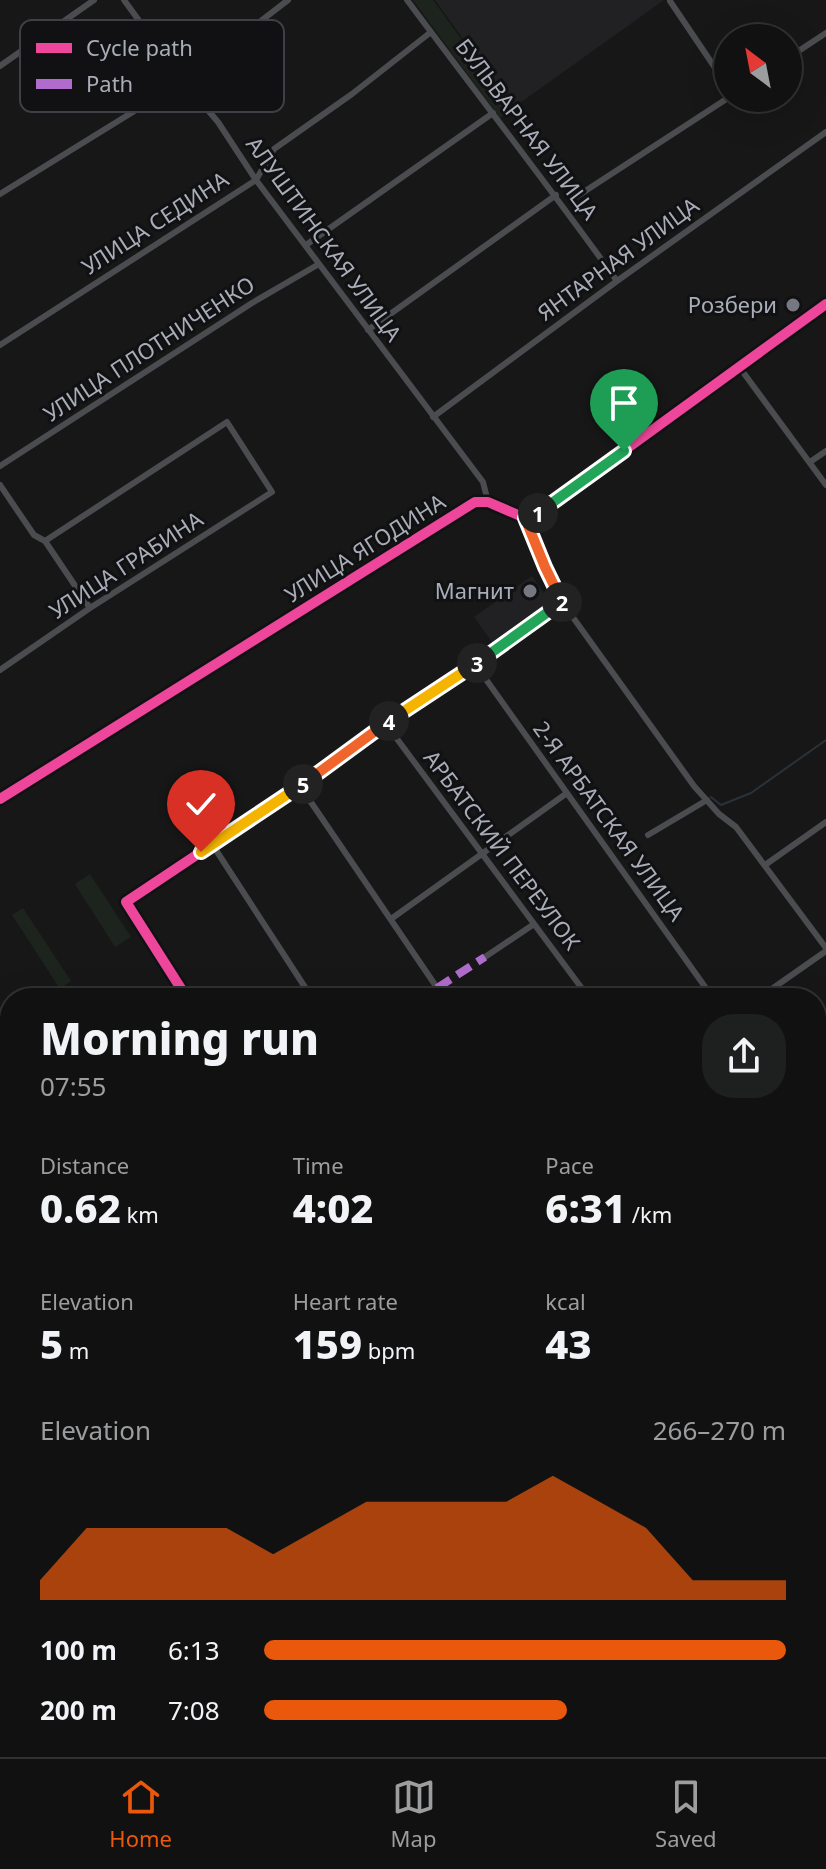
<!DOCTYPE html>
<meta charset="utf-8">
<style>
body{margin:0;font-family:"Noto Sans",sans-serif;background:#1e1f1f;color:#f1f3f6;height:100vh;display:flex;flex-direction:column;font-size:30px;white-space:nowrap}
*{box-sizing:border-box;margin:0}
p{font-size:26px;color:#9c9d9f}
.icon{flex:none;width:44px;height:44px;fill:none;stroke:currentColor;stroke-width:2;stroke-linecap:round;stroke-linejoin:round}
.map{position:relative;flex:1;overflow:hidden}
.panel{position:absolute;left:0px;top:988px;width:826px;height:770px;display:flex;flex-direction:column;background:#111;border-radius:32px 32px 0 0;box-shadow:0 8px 32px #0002,0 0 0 2px #303131}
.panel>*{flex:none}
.needle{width:52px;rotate:328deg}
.buttons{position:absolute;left:714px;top:24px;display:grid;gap:16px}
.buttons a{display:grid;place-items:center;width:88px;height:88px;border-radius:50%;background:#111;box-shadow:0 8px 32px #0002,0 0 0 2px #303131;font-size:40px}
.pin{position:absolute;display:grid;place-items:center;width:68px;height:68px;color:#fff;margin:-82px -34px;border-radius:50% 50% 50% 0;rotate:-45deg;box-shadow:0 0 8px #0007}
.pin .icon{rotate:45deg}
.km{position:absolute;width:40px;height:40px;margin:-20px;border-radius:50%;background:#222;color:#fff;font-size:22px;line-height:40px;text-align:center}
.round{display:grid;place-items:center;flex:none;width:84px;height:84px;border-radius:32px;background:#1e1f1f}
.headline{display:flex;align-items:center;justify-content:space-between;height:136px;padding:0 40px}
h1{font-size:44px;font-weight:800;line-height:60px}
.figures{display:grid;grid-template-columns:repeat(3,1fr);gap:12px;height:136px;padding:8px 40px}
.figures div{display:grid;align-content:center}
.figures b{font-size:40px;font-weight:800}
.figures small{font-size:22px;font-weight:400}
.figures p{font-size:22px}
.chart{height:224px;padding:16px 40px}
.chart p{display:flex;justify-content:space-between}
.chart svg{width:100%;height:144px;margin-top:8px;fill:#ea580c;opacity:.7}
ul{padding:0 40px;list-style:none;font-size:26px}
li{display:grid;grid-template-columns:128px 96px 1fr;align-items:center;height:60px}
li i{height:20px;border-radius:10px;background:#ea580c}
.tabs{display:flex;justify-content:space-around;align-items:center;height:112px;border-top:2px solid #303131;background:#111;font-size:22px;color:#9c9d9f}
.tabs a{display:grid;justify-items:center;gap:4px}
.tabs .on{color:#ea580c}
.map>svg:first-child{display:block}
.built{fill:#212123}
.green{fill:#1d241e}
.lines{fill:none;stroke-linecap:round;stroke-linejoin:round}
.stream{stroke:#2a3239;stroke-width:2}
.street{stroke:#4b4c50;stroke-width:6}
.secondary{stroke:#4a4a4e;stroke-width:9}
.primary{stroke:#4d4f52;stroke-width:10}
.highway{stroke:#4e4e51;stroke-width:11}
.quiet{stroke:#b06ccc;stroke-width:8;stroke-dasharray:16 8;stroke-linecap:butt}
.cycleway-casing{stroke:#111113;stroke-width:15}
.cycleway{stroke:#ed469a;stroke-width:10}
.split-1-casing{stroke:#fff;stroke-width:16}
.split-2-casing{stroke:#fff;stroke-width:16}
.split-3-casing{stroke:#fff;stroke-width:16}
.split-4-casing{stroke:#fff;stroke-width:16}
.split-5-casing{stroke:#fff;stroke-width:16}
.split-6-casing{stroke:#fff;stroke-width:16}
.split-1{stroke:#22a559;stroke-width:10}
.split-2{stroke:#f0652b;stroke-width:10}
.split-3{stroke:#22a559;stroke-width:10}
.split-4{stroke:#f5b400;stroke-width:10}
.split-5{stroke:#f0652b;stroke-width:10}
.split-6{stroke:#f5b400;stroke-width:10}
.poi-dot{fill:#757880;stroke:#111113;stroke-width:3}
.labels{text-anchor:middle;stroke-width:6;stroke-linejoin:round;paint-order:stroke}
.street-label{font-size:22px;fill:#a8adb8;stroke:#111113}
.poi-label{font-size:22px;fill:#a8adb8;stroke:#111113;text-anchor:end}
.key{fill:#111113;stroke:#3e4045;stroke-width:2}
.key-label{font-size:22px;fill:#a8adb8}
</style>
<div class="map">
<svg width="826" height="1757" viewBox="0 0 826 1757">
<rect width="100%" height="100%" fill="#171717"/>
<!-- built -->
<path class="built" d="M435 0H664L513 108Z
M532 576 553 606 495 646 474 617Z
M816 1745 826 1747V1757H695L689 1748H816Z"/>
<!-- green -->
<path class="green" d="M413 0H433L512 109 500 118Z
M90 874 131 937 115 947 75 884Z
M23 908 71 981 60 989 12 915Z
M0 1288 10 1300V1377L0 1373Z
M0 1426 10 1433V1589L0 1592V1582L3 1575 0 1569Z
M10 1601V1678L0 1675V1604Z"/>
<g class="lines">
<!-- stream -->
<path class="stream" d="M711 797 721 805 751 793 826 740
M0 1209 10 1204"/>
<!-- street -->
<path class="street" d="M124 0 183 81 218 122 256 180 483 482 488 502
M407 0C477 94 549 186 617 281
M670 1 728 87
M788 58 826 33
M0 66 94 0
M0 194 183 81 288 0
M576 197 728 98
M306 245 493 113
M368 330 556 195
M0 345 256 180 274 149 352 94 431 32
M740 368 826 485
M433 417 617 281 826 132
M810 462 826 451
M0 466 252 303 319 264
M0 485 34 535 45 541 90 608
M525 518 545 567 572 616 694 786 719 814 736 827 826 948
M475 664 713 998
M0 670 90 608 272 492 227 422 45 541
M386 724 589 998
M300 786 444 998
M648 835 707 800
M212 844 312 998
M765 865 826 822
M391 919 567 793
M485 957 534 924
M187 998 126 902 300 786 413 704 475 664 563 602
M423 998 437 988
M741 998 766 993 826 951
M816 1163 826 1156
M816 1397 826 1390"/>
<!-- secondary -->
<path class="secondary" d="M0 799 475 502H488L525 518 538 513 826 304
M0 1256 10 1261
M816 1726 826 1728
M816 1739 826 1741"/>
<!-- primary -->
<path class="primary" d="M0 1281 10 1292
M21 1748 23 1757
M67 1757 69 1748
M82 1757 86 1748"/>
<!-- highway -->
<path class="highway" d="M0 1381 10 1385
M0 1421 10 1428
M0 1598 10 1593
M0 1686 10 1689"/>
<!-- quiet -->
<path class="quiet" d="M437 988 485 957"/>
<!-- cycleway casing -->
<g class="cycleway-casing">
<path id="cycleway" d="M0 799 475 502H488L525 518 538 513 826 304
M187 998 126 902 300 786 413 704 475 664 563 602"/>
</g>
<!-- cycleway -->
<use href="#cycleway" class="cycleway"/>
</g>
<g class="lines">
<!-- split-1 casing -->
<g class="split-1-casing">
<path id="split-1" d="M538 513 624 451"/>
</g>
<!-- split-2 casing -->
<g class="split-2-casing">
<path id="split-2" d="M538 513 525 518 545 567 562 602"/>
</g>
<!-- split-3 casing -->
<g class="split-3-casing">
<path id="split-3" d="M477 663 562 602"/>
</g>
<!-- split-4 casing -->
<g class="split-4-casing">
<path id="split-4" d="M389 721 477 663"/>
</g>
<!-- split-5 casing -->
<g class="split-5-casing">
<path id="split-5" d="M303 784 389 721"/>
</g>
<!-- split-6 casing -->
<g class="split-6-casing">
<path id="split-6" d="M201 852 303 784"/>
</g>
<!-- split-1 -->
<use href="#split-1" class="split-1"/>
<!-- split-2 -->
<use href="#split-2" class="split-2"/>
<!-- split-3 -->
<use href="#split-3" class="split-3"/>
<!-- split-4 -->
<use href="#split-4" class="split-4"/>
<!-- split-5 -->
<use href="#split-5" class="split-5"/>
<!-- split-6 -->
<use href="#split-6" class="split-6"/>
</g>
<!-- markers -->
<g class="poi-dot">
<circle cx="793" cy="305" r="8"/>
<circle cx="530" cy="591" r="8"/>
</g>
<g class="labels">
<!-- street labels -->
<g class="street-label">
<text transform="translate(527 129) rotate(53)" y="8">БУЛЬВАРНАЯ УЛИЦА</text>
<text transform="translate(155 223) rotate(-33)" y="8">УЛИЦА СЕДИНА</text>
<text transform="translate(324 239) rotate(54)" y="8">АЛУШТИНСКАЯ УЛИЦА</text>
<text transform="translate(618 259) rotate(-36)" y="8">ЯНТАРНАЯ УЛИЦА</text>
<text transform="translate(149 349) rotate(-33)" y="8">УЛИЦА ПЛОТНИЧЕНКО</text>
<text transform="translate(365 548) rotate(-32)" y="8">УЛИЦА ЯГОДИНА</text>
<text transform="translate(126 565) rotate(-33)" y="8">УЛИЦА ГРАБИНА</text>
<text transform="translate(609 821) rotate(54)" y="8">2-Я АРБАТСКАЯ УЛИЦА</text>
<text transform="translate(502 850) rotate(53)" y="8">АРБАТСКИЙ ПЕРЕУЛОК</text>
</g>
<!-- poi labels -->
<g class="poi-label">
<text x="777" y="313">Розбери</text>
<text x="514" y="599">Магнит</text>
</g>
</g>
<!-- legend -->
<rect x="20" y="20" width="264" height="92" rx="12" class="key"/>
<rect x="36" y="43" width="36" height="10" fill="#ed469a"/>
<rect x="36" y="79" width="36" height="10" fill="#b06ccc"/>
<g class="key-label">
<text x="86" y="56">Cycle path</text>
<text x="86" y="92">Path</text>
</g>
</svg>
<div class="buttons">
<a><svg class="needle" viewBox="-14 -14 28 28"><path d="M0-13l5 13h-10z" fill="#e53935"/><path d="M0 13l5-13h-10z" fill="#9c9d9f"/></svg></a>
</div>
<div class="pin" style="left:624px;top:451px;background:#1e9e55"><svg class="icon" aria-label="arrive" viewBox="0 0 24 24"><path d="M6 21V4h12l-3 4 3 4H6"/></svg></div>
<div class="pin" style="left:201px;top:852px;background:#d93025"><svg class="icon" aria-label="check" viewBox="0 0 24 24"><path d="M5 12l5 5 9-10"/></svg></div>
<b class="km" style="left:538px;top:513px">1</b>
<b class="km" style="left:562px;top:602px">2</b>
<b class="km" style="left:477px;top:663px">3</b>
<b class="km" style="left:389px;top:721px">4</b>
<b class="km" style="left:303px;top:784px">5</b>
<section class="panel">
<div class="headline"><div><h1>Morning run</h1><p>07:55</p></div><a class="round"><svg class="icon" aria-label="share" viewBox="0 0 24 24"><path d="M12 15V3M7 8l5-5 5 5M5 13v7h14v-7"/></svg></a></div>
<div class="figures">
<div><p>Distance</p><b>0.62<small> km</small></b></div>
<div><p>Time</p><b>4:02</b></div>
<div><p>Pace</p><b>6:31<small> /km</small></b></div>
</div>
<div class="figures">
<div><p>Elevation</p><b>5<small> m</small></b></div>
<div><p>Heart rate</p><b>159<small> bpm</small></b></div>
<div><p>kcal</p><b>43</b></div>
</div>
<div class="chart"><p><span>Elevation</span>266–270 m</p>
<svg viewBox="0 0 160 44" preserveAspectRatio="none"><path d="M0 44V38L10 22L20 22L30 22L40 22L50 30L60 22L70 14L80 14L90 14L100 14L110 6L120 14L130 22L140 38L150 38L160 38V44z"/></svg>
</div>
<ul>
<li><b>100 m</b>6:13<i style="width:100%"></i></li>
<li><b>200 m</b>7:08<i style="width:58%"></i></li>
</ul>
</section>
</div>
<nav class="tabs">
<a class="on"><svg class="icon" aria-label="home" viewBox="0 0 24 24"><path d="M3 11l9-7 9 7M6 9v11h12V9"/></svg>Home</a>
<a><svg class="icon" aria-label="map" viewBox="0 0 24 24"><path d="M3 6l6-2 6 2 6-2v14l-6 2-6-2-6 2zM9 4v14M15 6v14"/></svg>Map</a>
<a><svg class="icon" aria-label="saved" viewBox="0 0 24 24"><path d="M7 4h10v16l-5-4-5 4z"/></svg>Saved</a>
</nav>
